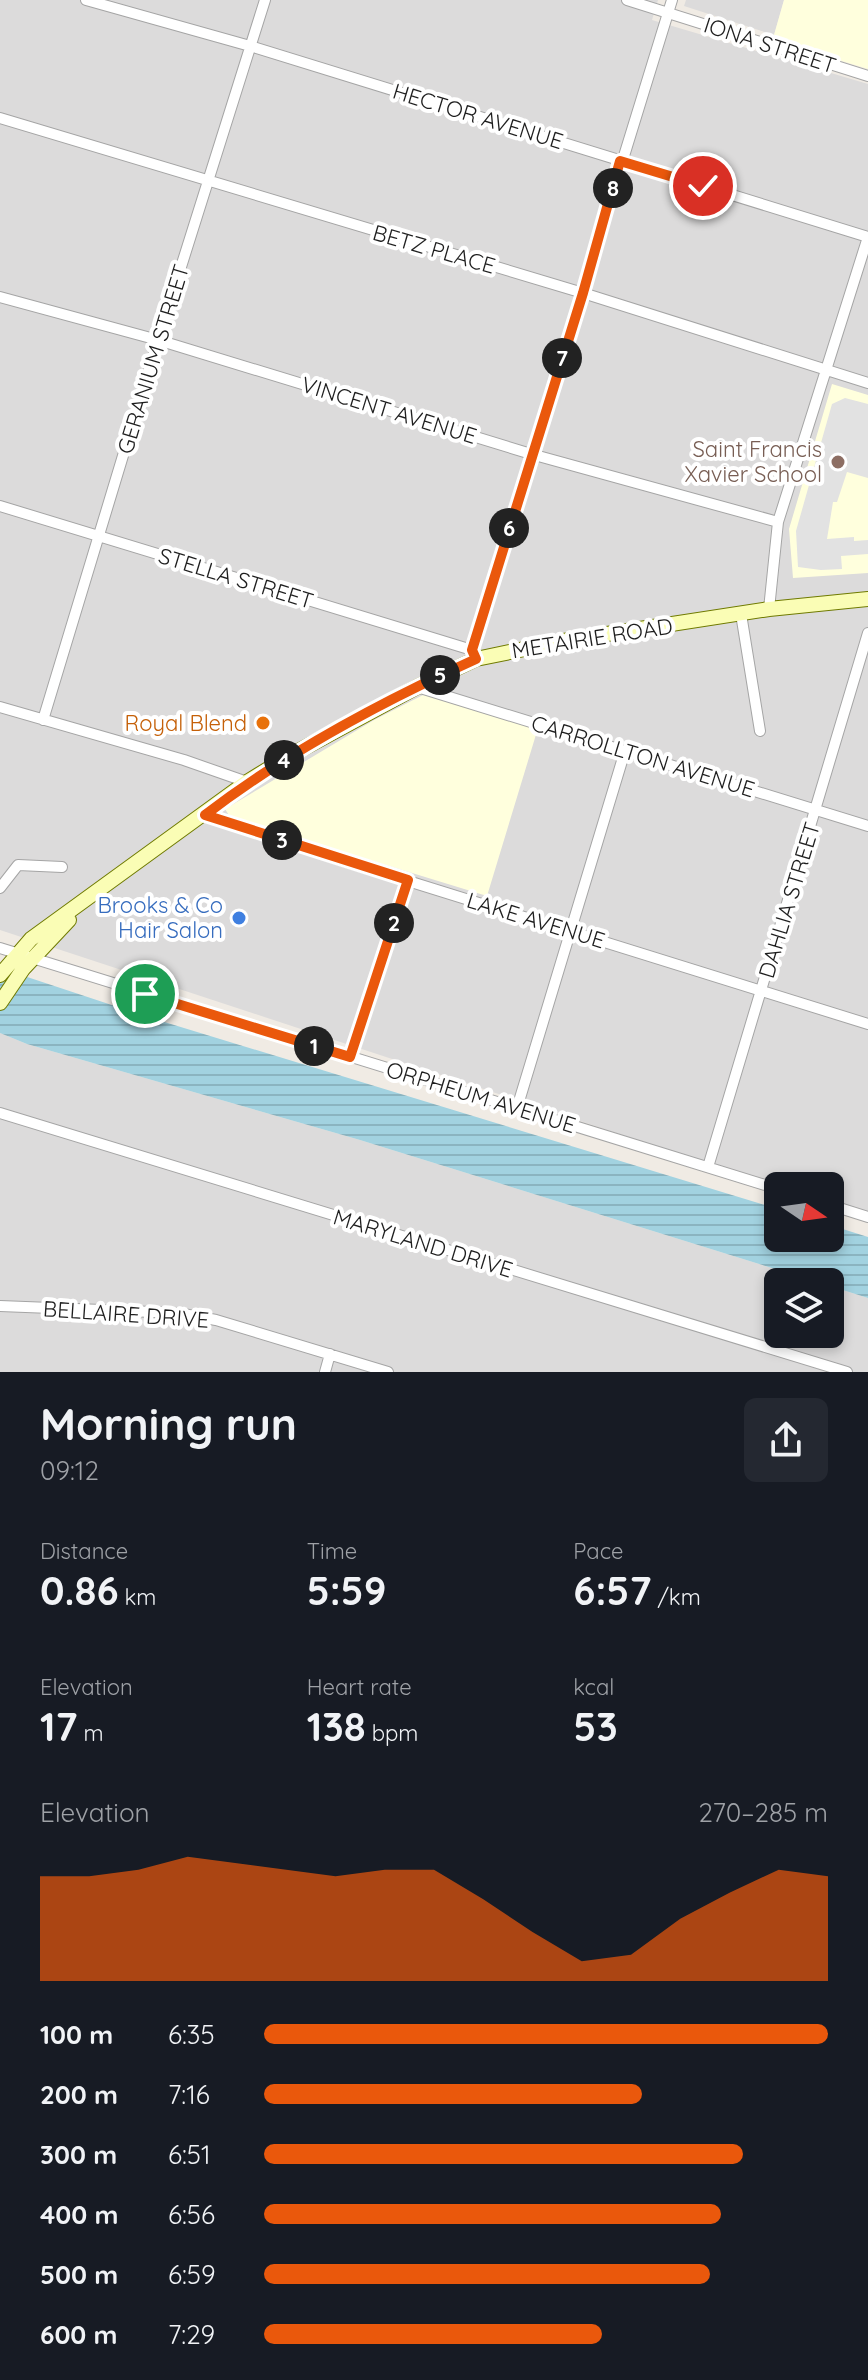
<!DOCTYPE html>
<meta charset="utf-8">
<style>
body{margin:0;font-family:Quicksand,sans-serif;background:#242831;color:#f1f3f6;height:100vh;display:flex;flex-direction:column;font-size:30px;white-space:nowrap}
*{box-sizing:border-box;margin:0}
p{font-size:26px;color:#9ea1a6}
.icon{flex:none;width:44px;height:44px;fill:none;stroke:currentColor;stroke-width:2;stroke-linecap:round;stroke-linejoin:round}
.map{position:relative;height:1372px;overflow:hidden}
.panel{display:flex;flex-direction:column;background:#171b24;flex:1}
.panel>*{flex:none}
.needle{width:52px;rotate:103deg}
.controls{position:absolute;left:764px;top:1172px;display:grid;gap:16px}
.controls a{display:grid;place-items:center;width:80px;height:80px;border-radius:12px;background:#171b24;box-shadow:0 4px 12px #0003;font-size:40px}
.pin{position:absolute;display:grid;place-items:center;width:68px;height:68px;color:#fff;margin:-34px;border:4px solid #fff;border-radius:50%;box-shadow:0 2px 8px #0007}
.km{position:absolute;width:40px;height:40px;margin:-20px;border-radius:50%;background:#222;color:#fff;font-size:22px;line-height:40px;text-align:center}
.round{display:grid;place-items:center;flex:none;width:84px;height:84px;border-radius:12px;background:#242831}
.headline{display:flex;align-items:center;justify-content:space-between;height:136px;padding:0 40px}
h1{font-size:44px;font-weight:700;line-height:60px}
.stats{display:grid;grid-template-columns:repeat(3,1fr);gap:12px;height:136px;padding:8px 40px}
.stats div{display:grid;align-content:center}
.stats b{font-size:40px;font-weight:700}
.stats small{font-size:22px;font-weight:400}
.stats p{font-size:22px}
.chart{height:224px;padding:16px 40px}
.chart p{display:flex;justify-content:space-between}
.chart svg{width:100%;height:144px;margin-top:8px;fill:#ea580c;opacity:.7}
ul{padding:0 40px;list-style:none;font-size:26px}
li{display:grid;grid-template-columns:128px 96px 1fr;align-items:center;height:60px}
li i{height:20px;border-radius:10px;background:#ea580c}
.map>svg:first-child{display:block}
.residential{fill:#dcdbdb}
.education{fill:#ffd}
.parking{fill:#e2e2e2}
.water{fill:url(#water-rules)}
.lines{fill:none;stroke-linecap:round;stroke-linejoin:round}
.street-casing{stroke:#a5a5a5;stroke-width:12}
.secondary-casing{stroke:#6f7a00;stroke-width:16}
.street{stroke:#fff;stroke-width:10}
.secondary{stroke:#fafdb5;stroke-width:14}
.route-casing{stroke:#fff;stroke-width:16}
.route{stroke:#ea580c;stroke-width:10}
.education-dot{fill:#8d6e63;stroke:#fff;stroke-width:3}
.food-dot{fill:#e8710a;stroke:#fff;stroke-width:3}
.shop-dot{fill:#3f7fe0;stroke:#fff;stroke-width:3}
.labels{text-anchor:middle;stroke-width:8;stroke-linejoin:round;paint-order:stroke}
.street-label{font-size:22px;fill:#1e1e1e;stroke:#fff}
.education-label{font-size:22px;fill:#785e54;stroke:#fff;text-anchor:end}
.food-label{font-size:22px;fill:#c56008;stroke:#fff;text-anchor:end}
.shop-label{font-size:22px;fill:#366cbe;stroke:#fff;text-anchor:end}
</style>
<div class="map">
<svg width="868" height="1372" viewBox="0 0 868 1372">
<defs>
<pattern id="water-rules" width="6" height="5" patternUnits="userSpaceOnUse" patternTransform="scale(2)"><rect width="6" height="5" fill="#a2d2e0"/><path d="M0 2.5h6" fill="none" stroke="#8bb4c0"/></pattern>
</defs>
<rect width="100%" height="100%" fill="#f0ebe4"/>
<!-- residential -->
<path class="residential" d="M0 0H658L652 20 868 84V1216L830 1204V1186H778L0 930Z
M686 0H784L774 35 684 6Z
M0 1033 27 1044 360 1140 817 1282H778V1334H830V1286L868 1298V1372H0Z"/>
<!-- education -->
<path class="education" d="M784 0H868V69L793 46 774 35Z
M832 384 868 395V573L793 578 789 529Z
M425 694 538 728 487 896 230 817 225 809 252 793 374 720Z"/>
<!-- parking -->
<path class="parking" d="M845 398 868 404V478L847 472 837 502H833L827 539 854 537V541L868 540V554L841 556 842 569 821 570 798 567 796 531 832 404Z"/>
<!-- water -->
<path class="water" d="M0 968 148 1017 778 1209V1238H830V1225L868 1237V1298L830 1286V1282H817L360 1140 27 1044 0 1033Z"/>
<g class="lines">
<!-- street casing -->
<g class="street-casing">
<path id="street" d="M86 0 250 46 868 237
M627 0 868 76
M0 118 583 293 868 383
M0 297 158 340 531 454 778 522
M0 506 472 650
M769 609 778 522 868 237
M741 614 760 731
M476 659 472 650 672 0
M417 687 868 826
M0 707 184 760 247 782
M43 720 158 340 265 0
M205 815 347 862 868 1024
M0 888 18 865 62 867
M0 948 778 1189
M350 1057 408 880
M517 1108 625 751
M0 1113 847 1372
M708 1167 868 633
M830 1205 868 1217
M0 1306 178 1313 216 1320 388 1372
M325 1372 330 1354"/>
</g>
<!-- secondary casing -->
<g class="secondary-casing">
<path id="secondary" d="M0 975 31 939 247 782 291 755 417 687 476 659 568 640 769 609 868 599
M0 1003 23 969 69 920"/>
</g>
<!-- street -->
<use href="#street" class="street"/>
<!-- secondary -->
<use href="#secondary" class="secondary"/>
</g>
<g class="lines">
<!-- route casing -->
<g class="route-casing">
<path id="route" d="M145 994 350 1057 408 880 205 815C287 752 381 702 476 659L472 650 583 293 620 161 703 186"/>
</g>
<!-- route -->
<use href="#route" class="route"/>
</g>
<!-- markers -->
<circle class="education-dot" cx="838" cy="462" r="8"/>
<circle class="food-dot" cx="263" cy="723" r="8"/>
<circle class="shop-dot" cx="239" cy="918" r="8"/>
<g class="labels">
<!-- street labels -->
<g class="street-label">
<text transform="translate(770 45) rotate(18)" y="8">IONA STREET</text>
<text transform="translate(478 116) rotate(17)" y="8">HECTOR AVENUE</text>
<text transform="translate(434 249) rotate(16)" y="8">BETZ PLACE</text>
<text transform="translate(153 359) rotate(-73)" y="8">GERANIUM STREET</text>
<text transform="translate(389 410) rotate(17)" y="8">VINCENT AVENUE</text>
<text transform="translate(236 578) rotate(17)" y="8">STELLA STREET</text>
<text transform="translate(592 638) rotate(-9)" y="8">METAIRIE ROAD</text>
<text transform="translate(643 756) rotate(17)" y="8">CARROLLTON AVENUE</text>
<text transform="translate(789 900) rotate(-73)" y="8">DAHLIA STREET</text>
<text transform="translate(536 920) rotate(17)" y="8">LAKE AVENUE</text>
<text transform="translate(481 1097) rotate(17)" y="8">ORPHEUM AVENUE</text>
<text transform="translate(423 1243) rotate(17)" y="8">MARYLAND DRIVE</text>
<text transform="translate(126 1314) rotate(4)" y="8">BELLAIRE DRIVE</text>
</g>
<!-- education labels -->
<g class="education-label">
<text x="822" y="457">Saint Francis<tspan x="822" dy="25">Xavier School</tspan></text>
</g>
<!-- food labels -->
<g class="food-label">
<text x="247" y="731">Royal Blend</text>
</g>
<!-- shop labels -->
<g class="shop-label">
<text x="223" y="913">Brooks &amp; Co<tspan x="223" dy="25">Hair Salon</tspan></text>
</g>
</g>
</svg>
<div class="controls">
<a><svg class="needle" viewBox="-14 -14 28 28"><path d="M0-13l5 13h-10z" fill="#e53935"/><path d="M0 13l5-13h-10z" fill="#9ea1a6"/></svg></a>
<a><svg class="icon" aria-label="layers" viewBox="0 0 24 24"><path d="M12 4l9 5-9 5-9-5zM3 14l9 5 9-5"/></svg></a>
</div>
<div class="pin" style="left:145px;top:994px;background:#1e9e55"><svg class="icon" aria-label="arrive" viewBox="0 0 24 24"><path d="M6 21V4h12l-3 4 3 4H6"/></svg></div>
<div class="pin" style="left:703px;top:186px;background:#d93025"><svg class="icon" aria-label="check" viewBox="0 0 24 24"><path d="M5 12l5 5 9-10"/></svg></div>
<b class="km" style="left:314px;top:1046px">1</b>
<b class="km" style="left:394px;top:923px">2</b>
<b class="km" style="left:282px;top:840px">3</b>
<b class="km" style="left:284px;top:760px">4</b>
<b class="km" style="left:440px;top:675px">5</b>
<b class="km" style="left:509px;top:528px">6</b>
<b class="km" style="left:562px;top:358px">7</b>
<b class="km" style="left:613px;top:188px">8</b>
</div>
<section class="panel">
<div class="headline"><div><h1>Morning run</h1><p>09:12</p></div><a class="round"><svg class="icon" aria-label="share" viewBox="0 0 24 24"><path d="M12 15V3M7 8l5-5 5 5M5 13v7h14v-7"/></svg></a></div>
<div class="stats">
<div><p>Distance</p><b>0.86<small> km</small></b></div>
<div><p>Time</p><b>5:59</b></div>
<div><p>Pace</p><b>6:57<small> /km</small></b></div>
</div>
<div class="stats">
<div><p>Elevation</p><b>17<small> m</small></b></div>
<div><p>Heart rate</p><b>138<small> bpm</small></b></div>
<div><p>kcal</p><b>53</b></div>
</div>
<div class="chart"><p><span>Elevation</span>270–285 m</p>
<svg viewBox="0 0 160 44" preserveAspectRatio="none"><path d="M0 44V12L10 12L20 10L30 6L40 8L50 10L60 12L70 10L80 10L90 19L100 29L110 38L120 36L130 25L140 17L150 10L160 12V44z"/></svg>
</div>
<ul>
<li><b>100 m</b>6:35<i style="width:100%"></i></li>
<li><b>200 m</b>7:16<i style="width:67%"></i></li>
<li><b>300 m</b>6:51<i style="width:85%"></i></li>
<li><b>400 m</b>6:56<i style="width:81%"></i></li>
<li><b>500 m</b>6:59<i style="width:79%"></i></li>
<li><b>600 m</b>7:29<i style="width:60%"></i></li>
</ul>
</section>
